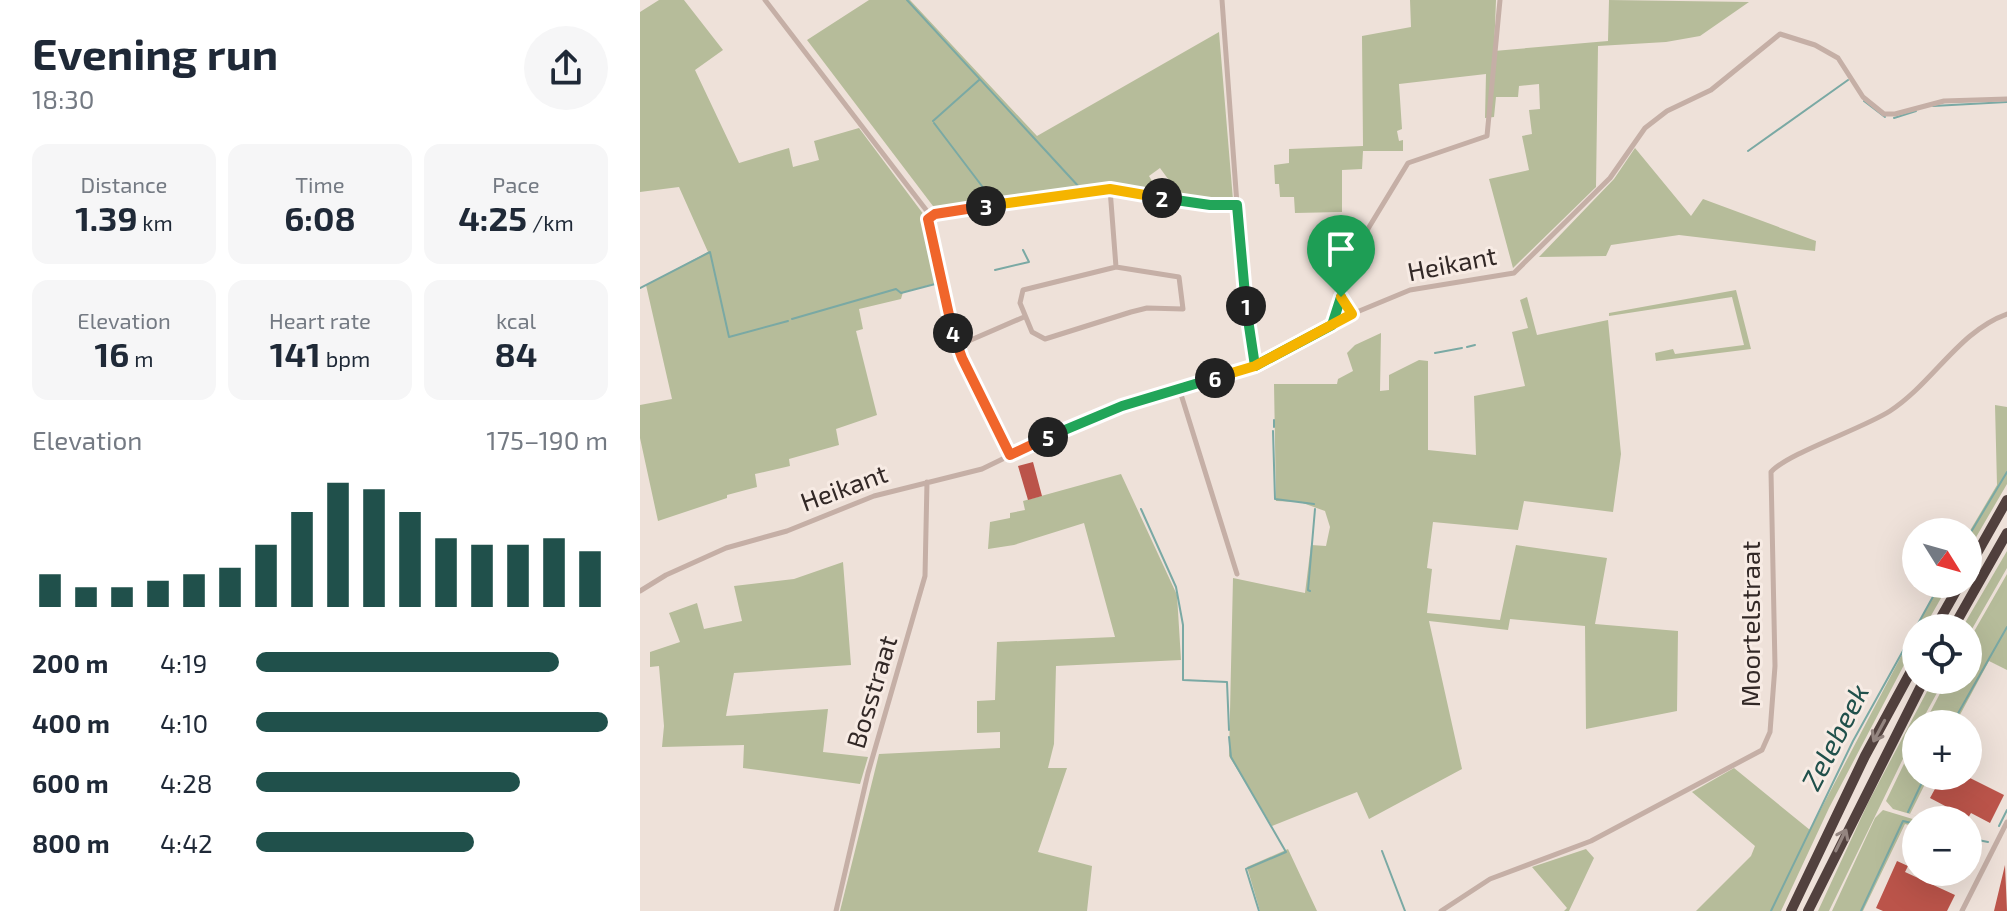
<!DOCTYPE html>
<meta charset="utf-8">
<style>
body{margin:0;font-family:"Exo 2",sans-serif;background:#f6f6f7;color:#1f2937;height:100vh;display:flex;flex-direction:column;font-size:30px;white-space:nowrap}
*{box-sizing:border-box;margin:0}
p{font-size:26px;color:#747a83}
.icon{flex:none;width:44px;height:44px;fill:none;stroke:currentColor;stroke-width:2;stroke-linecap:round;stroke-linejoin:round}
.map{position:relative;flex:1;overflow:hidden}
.drawer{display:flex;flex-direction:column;background:#fff;width:640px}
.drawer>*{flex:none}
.needle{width:52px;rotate:127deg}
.controls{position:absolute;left:1262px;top:518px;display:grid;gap:16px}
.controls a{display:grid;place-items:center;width:80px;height:80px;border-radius:50%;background:#fff;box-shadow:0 8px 32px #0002;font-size:40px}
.pin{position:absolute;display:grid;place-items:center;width:68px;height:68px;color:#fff;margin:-82px -34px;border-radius:50% 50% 50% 0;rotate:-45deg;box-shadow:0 0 8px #0007}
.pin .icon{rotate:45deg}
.km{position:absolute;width:40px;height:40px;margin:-20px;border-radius:50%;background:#222;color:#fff;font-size:22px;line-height:40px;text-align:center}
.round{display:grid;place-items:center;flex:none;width:84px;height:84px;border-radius:42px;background:#f6f6f7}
.headline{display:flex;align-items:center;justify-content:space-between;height:136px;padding:0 32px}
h1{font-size:44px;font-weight:700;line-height:60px}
.figures{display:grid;grid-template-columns:repeat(3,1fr);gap:12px;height:136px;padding:8px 32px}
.figures div{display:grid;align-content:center;border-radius:16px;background:#f6f6f7;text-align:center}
.figures b{font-size:34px;font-weight:700}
.figures small{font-size:22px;font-weight:400}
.figures p{font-size:22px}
.chart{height:224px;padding:16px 32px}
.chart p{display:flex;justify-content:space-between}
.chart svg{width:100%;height:144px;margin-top:8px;stroke:#20504b;stroke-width:6}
ul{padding:0 32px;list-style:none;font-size:26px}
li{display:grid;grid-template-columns:128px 96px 1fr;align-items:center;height:60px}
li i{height:20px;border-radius:10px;background:#20504b}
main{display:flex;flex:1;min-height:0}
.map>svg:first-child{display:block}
.green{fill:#b6bc9a}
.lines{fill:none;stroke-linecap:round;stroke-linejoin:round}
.stream{stroke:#7aa9a4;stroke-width:2}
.building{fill:#bb544a}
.street{stroke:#c5afa6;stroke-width:5}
.highway{stroke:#52413e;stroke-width:10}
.oneway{stroke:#948580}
.split-1-casing{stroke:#fff;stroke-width:16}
.split-2-casing{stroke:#fff;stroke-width:16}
.split-3-casing{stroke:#fff;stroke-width:16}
.split-4-casing{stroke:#fff;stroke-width:16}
.split-5-casing{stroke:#fff;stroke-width:16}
.split-6-casing{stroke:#fff;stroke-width:16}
.split-7-casing{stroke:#fff;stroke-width:16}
.split-1{stroke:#22a559;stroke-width:10}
.split-2{stroke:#22a559;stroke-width:10}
.split-3{stroke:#f5b400;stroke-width:10}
.split-4{stroke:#f0652b;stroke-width:10}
.split-5{stroke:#f0652b;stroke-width:10}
.split-6{stroke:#22a559;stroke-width:10}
.split-7{stroke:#f5b400;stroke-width:10}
.labels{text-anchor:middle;stroke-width:6;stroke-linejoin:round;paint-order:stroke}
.street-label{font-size:26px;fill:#322826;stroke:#f7ebe4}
.water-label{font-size:28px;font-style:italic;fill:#20504b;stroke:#f7ebe4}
</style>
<main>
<section class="drawer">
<div class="headline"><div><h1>Evening run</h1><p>18:30</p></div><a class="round"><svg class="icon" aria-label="share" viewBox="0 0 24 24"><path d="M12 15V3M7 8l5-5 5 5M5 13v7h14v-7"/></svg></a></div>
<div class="figures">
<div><p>Distance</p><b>1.39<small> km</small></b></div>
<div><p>Time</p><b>6:08</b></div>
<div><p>Pace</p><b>4:25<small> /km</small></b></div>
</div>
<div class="figures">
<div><p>Elevation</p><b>16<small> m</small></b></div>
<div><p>Heart rate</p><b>141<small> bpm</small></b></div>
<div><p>kcal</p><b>84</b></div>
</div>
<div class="chart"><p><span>Elevation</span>175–190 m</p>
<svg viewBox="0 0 160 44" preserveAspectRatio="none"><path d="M5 44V34M15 44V38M25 44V38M35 44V36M45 44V34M55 44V32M65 44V25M75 44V15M85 44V6M95 44V8M105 44V15M115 44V23M125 44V25M135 44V25M145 44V23M155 44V27"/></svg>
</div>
<ul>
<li><b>200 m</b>4:19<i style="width:86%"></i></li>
<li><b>400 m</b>4:10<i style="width:100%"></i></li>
<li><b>600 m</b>4:28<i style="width:75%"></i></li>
<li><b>800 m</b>4:42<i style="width:62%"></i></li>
</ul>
</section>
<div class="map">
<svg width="1367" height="911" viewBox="0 0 1367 911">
<rect width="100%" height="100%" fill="#eee1d9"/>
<!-- green -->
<path class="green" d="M19 0H44L83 50 55 70 99 163 149 148 153 167 179 160 174 141 219 128 284 215 297 283 263 292 261 299 219 309 223 329 216 331 237 415 196 429 199 445 149 459 150 466 115 474 117 487 87 495V498L18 521 0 438V405L32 399 6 285 68 252 39 187 0 192V12Z
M229 0H270L397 136 579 32 593 200 542 198 520 168 509 176 518 191 473 184 296 210 167 40Z
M770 0H856L854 51 968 41 969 0 1109 2 1060 36 1026 42 958 46 956 187 873 268 849 179 889 170 882 136 892 134 889 110 900 109 899 84 879 86 878 97H856L854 117 845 118 846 74 759 84 762 129 757 131 759 141 763 140V151H723L722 169 702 170V212L655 213 654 197H640L639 184H635L634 165 649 163V149L723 146 722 36 771 27Z
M995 148 1051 216 1063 199 1176 241 1175 251 1039 235 971 245 966 256 899 257 974 179Z
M1096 290 1111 349 1016 361 1015 353 1033 349 1035 354 1104 345 1092 297 969 316V313Z
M887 297 897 335 968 320 981 454 973 512 884 501 878 530 793 522 787 568 792 569 787 613 860 620 876 545 967 558 955 624 1038 631 1037 711 946 729 945 626 870 619 868 630 789 621 822 769 729 819 717 792 632 826 589 756 593 578 665 593 671 545 686 546 690 527 685 511 660 502 636 501 634 384H697L698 379 713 371 707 353 715 345 741 333 740 391 749 390V375L779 360 788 361V450L836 455 834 396 885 386 872 332 888 328 880 300Z
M1355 405 1367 407V484L1328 551V534L1357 485Z
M481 474 537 595 541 660 416 666 414 744 408 768H427L398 852 452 866 447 911H200L239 754 360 748V732L337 733V701L355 700 357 642 475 637 444 523 374 545 348 549 350 522 370 518V513L385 510 383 501Z
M1367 551V568L1328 636V628H1322Z
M203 562 211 665 94 673 86 716 188 709 183 752 228 757 220 784 103 768 104 745 22 747 24 726 19 666 10 667V652L40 642 29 613 57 603 64 629 102 621 94 586 154 579Z
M1367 574V670L1349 661 1315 724H1284L1307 680H1328V642Z
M1299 584H1309L1284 628H1276V642L1189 808 1141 911H1056L1111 856 1115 846 1052 792 1094 768 1170 830Z
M1293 680H1304L1280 724H1276V732L1189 911H1178L1228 803Z
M1276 739V776H1289L1270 814 1291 820 1253 809 1246 801Z
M1243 810 1276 820V827L1265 824 1223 911H1192L1235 818Z
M648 849 677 911H620L607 867Z
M946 849 954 858 929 911H924L927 908 892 867Z"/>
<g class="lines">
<!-- stream -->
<path class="stream" d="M267 0 440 188 294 209
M1224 101 1245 117
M1293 106 1367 102
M1254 118 1276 111
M293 121 339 80
M294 123 351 198
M1108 151 1208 80
M355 270 389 262 383 250
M0 288 70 252 89 337 148 321
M152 319 256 289 261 293 299 283
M827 347 835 345
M795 353 822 348
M634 427V420
M633 431 635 499 674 504
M501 509 536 587 543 625V680L587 682 589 730
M1328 537 1367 472
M670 591 668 590 675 509
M1312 724 1367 627
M589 737 591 757 646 852 606 869 619 911
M1268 812 1285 776
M1359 826 1367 810
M1328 838 1348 842
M742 851 765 911
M1131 911 1213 741 1300 584
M1221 911 1263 821 1276 824"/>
</g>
<!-- building -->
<path class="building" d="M393 462 402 496 388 500 378 466Z
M1302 776H1326L1364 795 1350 823 1331 813 1328 818 1290 798Z
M1257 861 1268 866 1265 872 1315 895 1307 911H1243L1236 908Z
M1365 865 1367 911H1354Z"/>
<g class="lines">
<!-- street -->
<path class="street" d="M125 0 290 215 288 219 317 346 370 455
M582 0 598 218 615 365
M470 189 476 267
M290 215 470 189 570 205H597
M476 267 539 277 543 309 507 308 491 312 405 339 392 332 380 303 383 290Z
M712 314 701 297 709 260 768 163 847 136 860 0
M692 325 701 298
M317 346 384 317
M539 388 597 574
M0 591 26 575 86 548 147 531 234 496 342 469 443 420 513 395 615 366 712 314 770 290 874 273 970 178 1005 128 1027 111 1071 90 1140 34 1175 45 1198 58 1223 97 1244 114H1255L1304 101 1367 99
M196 911 228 773 285 576 287 482
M801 911 850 879 951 841 1122 750 1130 732 1135 666 1131 472C1148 453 1222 429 1250 411 1293 383 1319 331 1367 314
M1322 911 1367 822"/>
<!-- highway -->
<path class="highway" d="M1328 569 1367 500
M1295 628 1320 584
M1313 628 1367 533
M1151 911 1225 756 1276 662
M1168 911 1284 680"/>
</g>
<!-- one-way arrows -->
<defs><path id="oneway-shaft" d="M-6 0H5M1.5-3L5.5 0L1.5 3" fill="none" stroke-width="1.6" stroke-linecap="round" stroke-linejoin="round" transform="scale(2)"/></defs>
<g class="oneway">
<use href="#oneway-shaft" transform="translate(1239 731) rotate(118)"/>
<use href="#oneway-shaft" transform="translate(1201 840) rotate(-64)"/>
</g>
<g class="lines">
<!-- split-1 casing -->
<g class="split-1-casing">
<path id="split-1" d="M606 306 615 366 692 325 701 297"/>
</g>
<!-- split-2 casing -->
<g class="split-2-casing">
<path id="split-2" d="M522 198 570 205H597L606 306"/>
</g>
<!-- split-3 casing -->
<g class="split-3-casing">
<path id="split-3" d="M346 206 470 189 522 198"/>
</g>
<!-- split-4 casing -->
<g class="split-4-casing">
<path id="split-4" d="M313 333 288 219 295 214 346 206"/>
</g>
<!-- split-5 casing -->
<g class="split-5-casing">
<path id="split-5" d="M313 333 322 358 370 455 408 437"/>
</g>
<!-- split-6 casing -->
<g class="split-6-casing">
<path id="split-6" d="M408 437 482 406 575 378"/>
</g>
<!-- split-7 casing -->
<g class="split-7-casing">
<path id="split-7" d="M575 378 615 366 712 314 701 297"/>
</g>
<!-- split-1 -->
<use href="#split-1" class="split-1"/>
<!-- split-2 -->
<use href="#split-2" class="split-2"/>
<!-- split-3 -->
<use href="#split-3" class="split-3"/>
<!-- split-4 -->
<use href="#split-4" class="split-4"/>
<!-- split-5 -->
<use href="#split-5" class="split-5"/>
<!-- split-6 -->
<use href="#split-6" class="split-6"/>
<!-- split-7 -->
<use href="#split-7" class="split-7"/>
</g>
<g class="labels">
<!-- street labels -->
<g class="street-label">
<text transform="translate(812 264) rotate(-11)" y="9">Heikant</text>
<text transform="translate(204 488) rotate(-20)" y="9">Heikant</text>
<text transform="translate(1111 624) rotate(-90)" y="9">Moortelstraat</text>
<text transform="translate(232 692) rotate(-73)" y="9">Bosstraat</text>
</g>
<!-- water labels -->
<g class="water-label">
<text transform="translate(1195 737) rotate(-63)" y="10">Zelebeek</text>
</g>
</g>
</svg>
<div class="controls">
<a><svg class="needle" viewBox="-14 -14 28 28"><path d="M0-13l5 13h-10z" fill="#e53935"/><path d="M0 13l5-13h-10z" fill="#747a83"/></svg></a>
<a><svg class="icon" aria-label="locate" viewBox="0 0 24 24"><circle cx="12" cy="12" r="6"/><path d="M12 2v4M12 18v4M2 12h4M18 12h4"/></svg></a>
<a>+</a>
<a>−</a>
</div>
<div class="pin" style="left:701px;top:297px;background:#1e9e55"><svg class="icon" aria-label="arrive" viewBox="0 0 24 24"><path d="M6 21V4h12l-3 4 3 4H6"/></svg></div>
<b class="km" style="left:606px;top:306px">1</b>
<b class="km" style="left:522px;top:198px">2</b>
<b class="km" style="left:346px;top:206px">3</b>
<b class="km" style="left:313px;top:333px">4</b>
<b class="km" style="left:408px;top:437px">5</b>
<b class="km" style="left:575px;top:378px">6</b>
</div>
</main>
